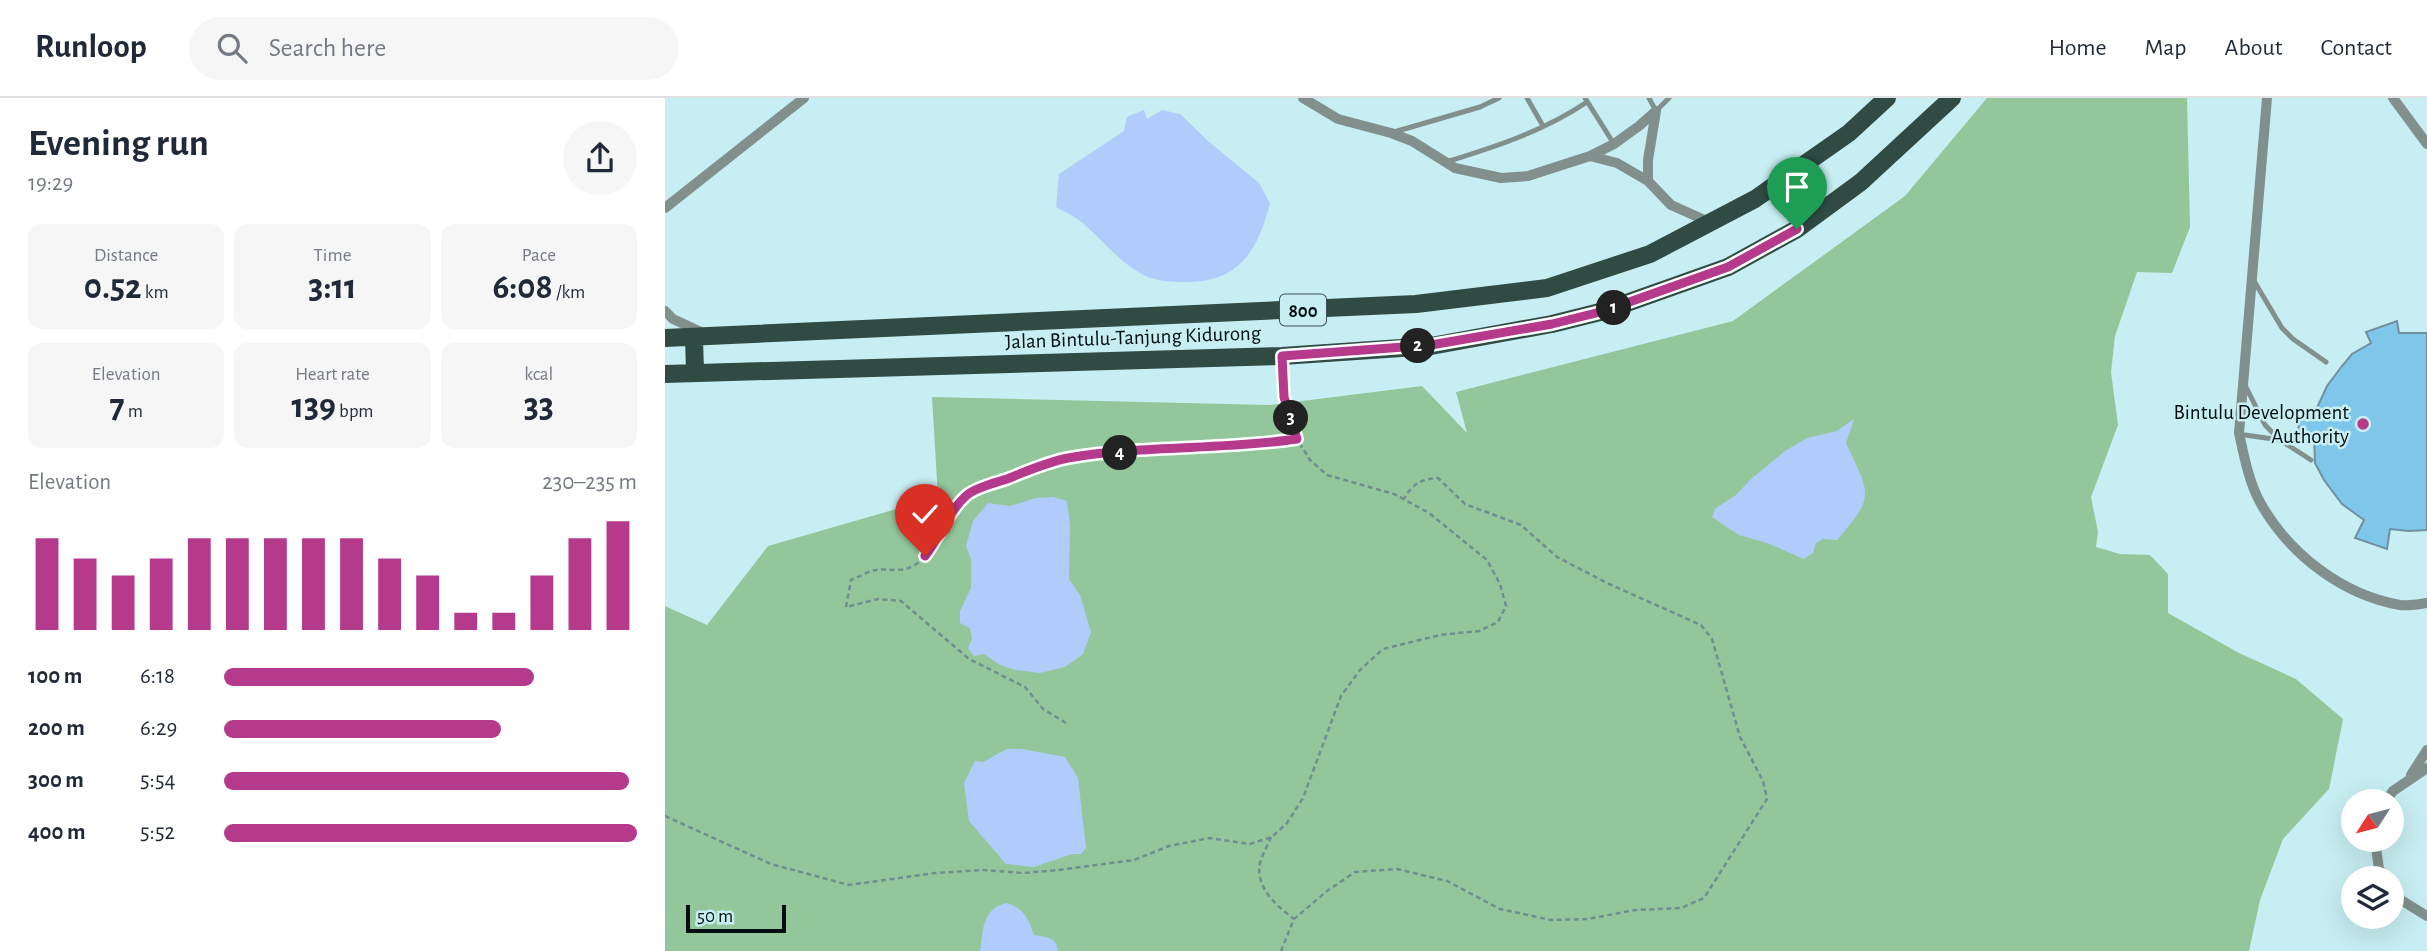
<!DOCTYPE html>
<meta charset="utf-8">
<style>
body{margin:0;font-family:"Alegreya Sans",sans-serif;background:#f6f6f7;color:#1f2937;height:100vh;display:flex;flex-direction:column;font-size:26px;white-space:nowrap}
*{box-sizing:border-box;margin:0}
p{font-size:23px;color:#747a83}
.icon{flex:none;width:38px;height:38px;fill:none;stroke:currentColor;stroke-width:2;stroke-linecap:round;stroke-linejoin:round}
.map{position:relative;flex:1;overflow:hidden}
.sheet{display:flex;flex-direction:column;background:#fff;width:665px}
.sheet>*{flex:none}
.needle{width:46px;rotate:234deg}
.buttons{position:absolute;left:1676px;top:691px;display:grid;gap:14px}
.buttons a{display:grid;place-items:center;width:63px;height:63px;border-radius:50%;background:#fff;box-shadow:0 7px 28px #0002;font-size:35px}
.scale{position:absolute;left:21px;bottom:18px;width:100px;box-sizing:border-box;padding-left:7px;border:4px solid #020e10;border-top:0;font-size:19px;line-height:24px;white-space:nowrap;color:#020e10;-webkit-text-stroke:5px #c7eef2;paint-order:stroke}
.pin{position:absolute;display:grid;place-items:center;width:60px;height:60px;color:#fff;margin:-72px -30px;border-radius:50% 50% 50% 0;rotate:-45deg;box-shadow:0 0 7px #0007}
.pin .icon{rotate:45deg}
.km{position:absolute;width:35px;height:35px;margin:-18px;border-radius:50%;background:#222;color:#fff;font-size:19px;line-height:35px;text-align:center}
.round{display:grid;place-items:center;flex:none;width:74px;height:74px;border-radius:37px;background:#f6f6f7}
.summary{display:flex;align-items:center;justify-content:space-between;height:119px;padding:0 28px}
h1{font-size:38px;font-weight:600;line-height:52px}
.figures{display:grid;grid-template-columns:repeat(3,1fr);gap:10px;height:119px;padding:7px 28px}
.figures div{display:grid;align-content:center;border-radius:14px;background:#f6f6f7;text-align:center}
.figures b{font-size:35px;font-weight:600}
.figures small{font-size:19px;font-weight:400}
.figures p{font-size:19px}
.chart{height:196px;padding:14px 28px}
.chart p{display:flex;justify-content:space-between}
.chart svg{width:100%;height:126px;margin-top:7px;stroke:#b53a8b;stroke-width:6}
ul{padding:0 28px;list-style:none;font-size:23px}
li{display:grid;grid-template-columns:112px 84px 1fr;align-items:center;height:52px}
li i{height:18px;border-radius:9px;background:#b53a8b}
header{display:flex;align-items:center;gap:42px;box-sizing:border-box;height:98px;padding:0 35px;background:#fff;border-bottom:2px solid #e0e1e3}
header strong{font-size:33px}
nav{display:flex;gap:38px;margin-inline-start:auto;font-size:24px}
.search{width:490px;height:63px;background:#f6f6f7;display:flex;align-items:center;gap:18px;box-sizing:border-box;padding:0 24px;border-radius:38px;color:#747a83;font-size:26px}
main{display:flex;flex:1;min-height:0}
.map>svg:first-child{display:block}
.green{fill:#93c79b}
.water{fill:#b0ccfa}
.building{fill:#7fc6eb;stroke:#728f9e;stroke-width:2}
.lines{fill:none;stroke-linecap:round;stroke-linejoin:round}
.path{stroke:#728d90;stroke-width:2.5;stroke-dasharray:5 3.5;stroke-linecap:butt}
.lane{stroke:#81908c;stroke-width:5}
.street{stroke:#81908c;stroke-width:10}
.primary{stroke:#304b44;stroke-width:18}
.route-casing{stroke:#fff;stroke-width:14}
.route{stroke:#b53a8b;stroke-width:9}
.poi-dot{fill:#b53a8b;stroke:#c7eef2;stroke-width:2.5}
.labels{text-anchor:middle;stroke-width:5;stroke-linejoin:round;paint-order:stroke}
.shield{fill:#c7eef2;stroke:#3d5154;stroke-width:2}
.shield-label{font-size:19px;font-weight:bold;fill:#020e10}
.street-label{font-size:21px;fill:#020e10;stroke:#c7eef2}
.poi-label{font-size:21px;fill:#020e10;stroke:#c7eef2;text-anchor:end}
</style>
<header>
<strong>Runloop</strong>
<div class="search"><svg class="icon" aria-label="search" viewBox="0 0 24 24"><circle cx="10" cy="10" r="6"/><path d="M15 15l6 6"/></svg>Search here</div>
<nav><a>Home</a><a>Map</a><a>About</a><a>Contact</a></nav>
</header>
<main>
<section class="sheet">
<div class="summary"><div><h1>Evening run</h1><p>19:29</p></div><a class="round"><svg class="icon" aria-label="share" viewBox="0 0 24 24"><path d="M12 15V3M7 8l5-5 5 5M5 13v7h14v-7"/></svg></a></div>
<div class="figures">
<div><p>Distance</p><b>0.52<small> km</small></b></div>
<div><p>Time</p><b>3:11</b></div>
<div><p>Pace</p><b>6:08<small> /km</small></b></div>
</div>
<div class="figures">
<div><p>Elevation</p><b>7<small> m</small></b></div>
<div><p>Heart rate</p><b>139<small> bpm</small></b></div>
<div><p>kcal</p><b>33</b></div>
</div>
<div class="chart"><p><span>Elevation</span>230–235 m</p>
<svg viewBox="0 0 160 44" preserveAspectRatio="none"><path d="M5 44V12M15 44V19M25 44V25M35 44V19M45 44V12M55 44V12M65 44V12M75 44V12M85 44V12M95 44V19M105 44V25M115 44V38M125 44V38M135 44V25M145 44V12M155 44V6"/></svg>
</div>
<ul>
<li><b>100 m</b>6:18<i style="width:75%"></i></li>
<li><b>200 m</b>6:29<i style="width:67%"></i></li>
<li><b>300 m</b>5:54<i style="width:98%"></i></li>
<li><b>400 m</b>5:52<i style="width:100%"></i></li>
</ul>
</section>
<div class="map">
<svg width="1762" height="853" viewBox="0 0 1762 853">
<rect width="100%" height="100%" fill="#c7eef2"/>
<!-- green -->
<path class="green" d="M1322 0H1522L1525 129 1507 175 1472 174 1450 238 1446 274 1453 327 1426 399 1433 434 1431 449 1455 456 1485 457 1503 476V515L1574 555 1631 581 1678 621 1664 691 1618 741 1595 802 1584 853H0V508L42 527 103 448 273 399 267 299 604 307 757 288 802 335 791 294 1068 223 1240 98Z"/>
<!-- water -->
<path class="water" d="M479 12 482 21 497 12 515 16 543 43 594 85 605 105C592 157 571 187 513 184 497 183 485 182 472 173 452 161 436 141 419 126 411 119 400 114 391 109L394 76 459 33 462 19Z
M1189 321 1181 345C1205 397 1211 397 1172 442L1158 441 1151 445 1148 455 1139 461 1102 445 1074 437 1047 419 1051 410 1071 397 1085 382 1120 353 1142 340 1172 333Z
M388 399 402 403 405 427 404 481 415 497 426 534 418 556 400 569 375 575 350 572 335 567 319 556 309 558 303 550 307 541 305 530 295 525V513L306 490V461L301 448 308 423 323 405 345 408 371 400Z
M342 651H357L400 659 413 680 421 750 416 756H407L369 769 341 766 304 723 299 685 310 663 318 664Z
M342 805C359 810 364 822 369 837 381 839 392 839 393 853H315C318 833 317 810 342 805Z"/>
<!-- building -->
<path class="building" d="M1732 223 1734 235H1762V432L1744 433 1725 431 1722 451 1690 440 1699 422 1677 406 1659 382 1650 365 1649 339 1632 341 1636 311 1651 312 1662 288 1677 268 1687 256 1706 245 1701 234Z"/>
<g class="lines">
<!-- path -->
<path class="path" d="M401 625 378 611 360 589 304 561 236 503 213 501 181 509 186 482C194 479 203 473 211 472 223 470 236 475 248 468 277 452 277 409 307 394 328 383 380 364 403 360 479 348 557 352 632 341
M0 718 106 766 184 787 270 775 318 772 358 775 393 772 469 762 504 748 545 740 585 746 607 739 622 725 638 700 676 598 695 572 718 551 775 537 814 533 833 524 841 508 835 486 822 462 764 415 729 396 662 377 645 362 632 341 619 299 618 272
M606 739C603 747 597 757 595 765 590 790 612 808 629 821
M616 853 629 821 662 793 690 774 732 771 782 783 835 811 886 822 923 821 970 812 1016 810 1039 800 1102 701 1098 683 1075 639 1047 541 1036 527 944 486 892 459 856 427 800 406 773 380C756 381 747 386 739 401"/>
<!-- lane -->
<path class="lane" d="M862 0 878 28
M920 0 949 46
M984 0 991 13 1004 0
M729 34 815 9 834 0
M781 64C830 49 879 33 922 4
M1589 183 1617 230 1628 241 1661 264
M1581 289 1600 327 1612 339
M1580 337 1615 342 1646 362"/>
<!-- street -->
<path class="street" d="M638 0 673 21 726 35 747 43 790 70 836 80 863 78 925 58 949 46 974 28 991 13
M1602 0 1574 335C1579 358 1584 385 1596 406 1625 457 1678 497 1735 507 1744 508 1754 506 1762 505
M1728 0 1762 46
M925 58 952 65 983 83 1006 107 1044 124
M983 83V62L991 13
M0 110 139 0
M0 213 8 221 36 234
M1746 677 1762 652
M1720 704 1728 693 1762 670
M1710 742 1714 771 1721 780
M1727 790 1736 802 1762 818"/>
<!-- primary -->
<path class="primary" d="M29 239 30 274
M0 240 751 206 882 190 985 156 1090 101 1184 35 1222 0
M0 276 617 258 766 248 887 226 939 213 1063 169 1132 131 1196 84 1287 0"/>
</g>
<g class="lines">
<!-- route casing -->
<g class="route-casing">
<path id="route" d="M260 458C275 438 283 414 302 397 312 389 330 385 342 381 362 373 382 364 403 360 479 347 557 352 632 341L619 299 617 258 766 247 887 226 939 213 1063 169 1132 131"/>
</g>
<!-- route -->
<use href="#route" class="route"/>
</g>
<!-- markers -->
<circle class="poi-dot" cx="1698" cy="326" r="7"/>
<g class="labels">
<!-- shield labels -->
<rect class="shield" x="615" y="196.5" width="46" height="31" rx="5"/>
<g class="shield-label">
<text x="638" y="219">800</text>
</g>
<!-- street labels -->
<g class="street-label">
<text transform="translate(468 239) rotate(-2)" y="7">Jalan Bintulu-Tanjung Kidurong</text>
</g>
<!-- poi labels -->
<g class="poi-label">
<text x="1684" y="321">Bintulu Development<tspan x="1684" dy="24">Authority</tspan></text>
</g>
</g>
</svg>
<div class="buttons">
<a><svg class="needle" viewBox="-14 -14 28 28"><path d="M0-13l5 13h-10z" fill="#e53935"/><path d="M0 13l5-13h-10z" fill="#747a83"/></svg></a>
<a><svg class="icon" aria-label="layers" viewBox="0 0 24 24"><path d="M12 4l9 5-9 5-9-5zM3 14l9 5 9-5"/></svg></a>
</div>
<div class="scale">50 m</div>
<div class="pin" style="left:1132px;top:131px;background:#1e9e55"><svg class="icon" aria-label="arrive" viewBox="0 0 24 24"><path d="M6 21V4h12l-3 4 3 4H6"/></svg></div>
<div class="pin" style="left:260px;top:458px;background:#d93025"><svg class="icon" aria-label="check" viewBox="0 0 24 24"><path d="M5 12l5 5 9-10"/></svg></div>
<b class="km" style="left:949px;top:210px">1</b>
<b class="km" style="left:753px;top:248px">2</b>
<b class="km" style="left:626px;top:320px">3</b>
<b class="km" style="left:455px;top:355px">4</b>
</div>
</main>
